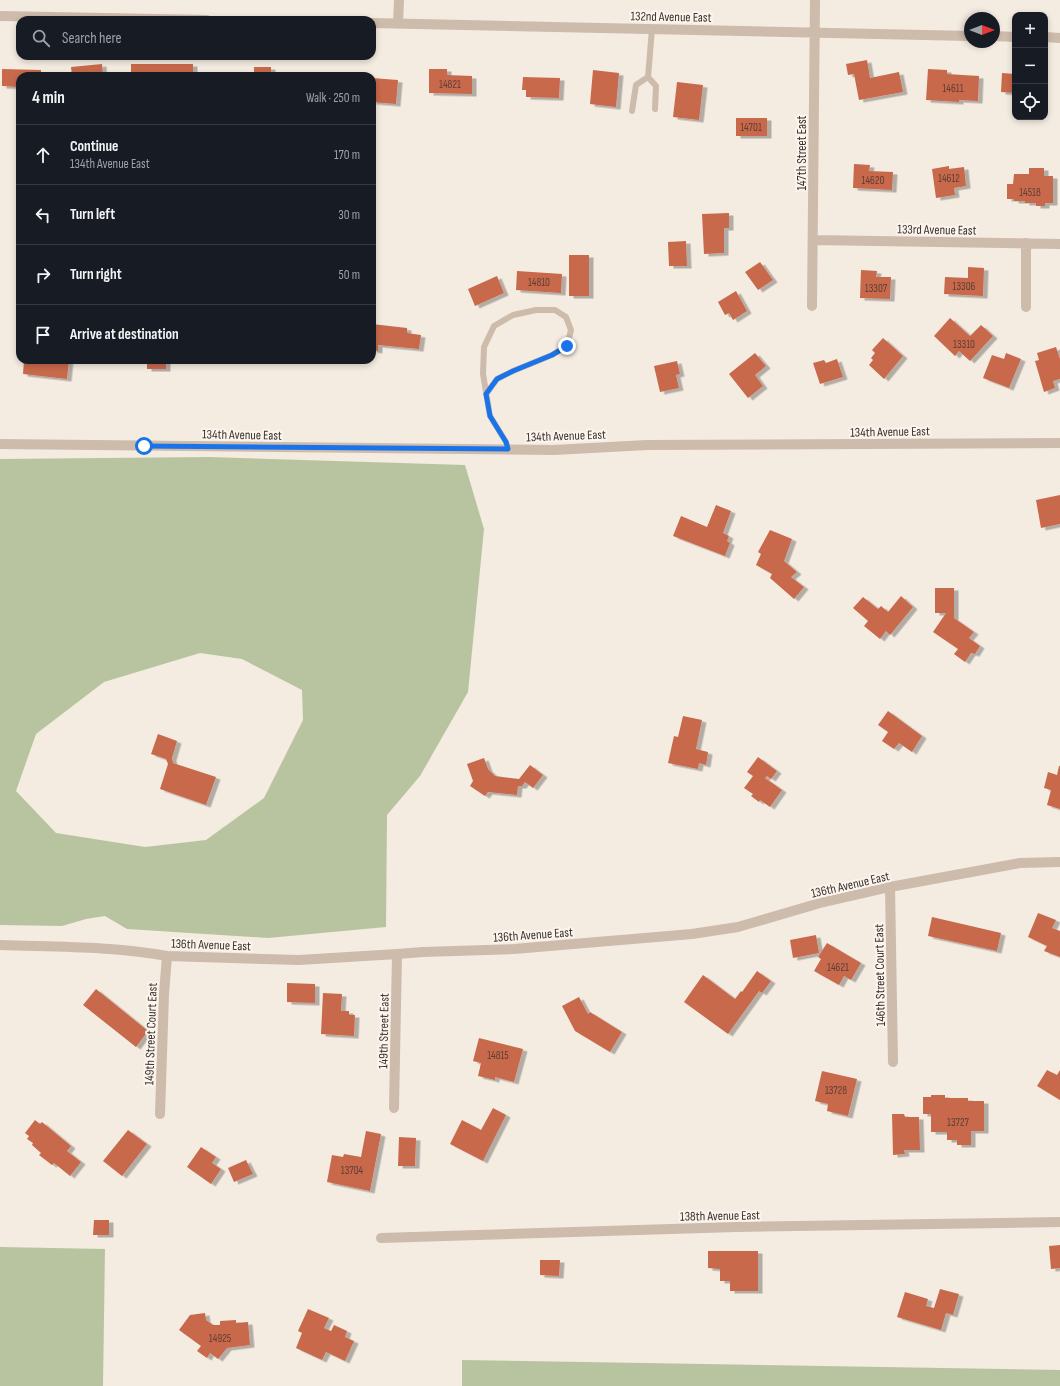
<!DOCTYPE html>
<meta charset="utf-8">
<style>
:root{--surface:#171b24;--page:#242831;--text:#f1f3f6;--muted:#9ea1a6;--line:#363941}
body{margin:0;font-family:"Sofia Sans Condensed",sans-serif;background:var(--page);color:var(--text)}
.controls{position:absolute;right:12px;top:12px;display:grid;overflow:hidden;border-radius:8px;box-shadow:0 2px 6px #0003}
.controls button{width:36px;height:36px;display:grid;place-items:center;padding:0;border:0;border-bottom:1px solid var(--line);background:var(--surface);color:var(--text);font:20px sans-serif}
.compass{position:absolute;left:964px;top:12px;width:36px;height:36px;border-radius:50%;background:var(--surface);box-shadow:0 2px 6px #0003;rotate:90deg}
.stop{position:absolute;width:12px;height:12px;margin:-9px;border:3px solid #1a73e8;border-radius:50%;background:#fff}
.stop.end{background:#1a73e8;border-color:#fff;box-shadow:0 1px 4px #0008}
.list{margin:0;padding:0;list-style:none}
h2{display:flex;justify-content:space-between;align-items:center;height:52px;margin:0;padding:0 16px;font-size:17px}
h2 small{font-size:13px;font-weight:400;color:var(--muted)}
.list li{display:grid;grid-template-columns:26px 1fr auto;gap:12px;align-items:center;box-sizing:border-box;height:60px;padding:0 16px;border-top:1px solid var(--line)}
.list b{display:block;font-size:15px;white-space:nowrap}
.list p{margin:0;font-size:13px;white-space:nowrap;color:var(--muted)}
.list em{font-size:13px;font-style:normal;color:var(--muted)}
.icon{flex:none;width:22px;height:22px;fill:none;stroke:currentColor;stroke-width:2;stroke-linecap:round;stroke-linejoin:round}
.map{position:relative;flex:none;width:1060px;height:1386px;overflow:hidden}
.search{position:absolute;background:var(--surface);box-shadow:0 2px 6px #0003;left:16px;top:16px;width:360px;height:44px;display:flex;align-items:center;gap:10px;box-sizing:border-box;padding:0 14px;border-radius:12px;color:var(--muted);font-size:15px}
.panel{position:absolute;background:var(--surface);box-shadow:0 2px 6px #0003;left:16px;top:72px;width:360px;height:292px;border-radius:12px}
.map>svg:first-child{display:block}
</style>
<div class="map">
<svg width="1060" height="1386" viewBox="0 0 1060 1386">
<defs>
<filter id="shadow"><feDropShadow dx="4.5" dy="2.5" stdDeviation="0" flood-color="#0004"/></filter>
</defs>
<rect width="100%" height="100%" fill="#f4ebe1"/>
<path fill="#b8c4a0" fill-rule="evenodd" d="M209 457 465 465 484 529 468 692 420 776 387 815 386 927 268 938 127 929 105 916 86 919 62 926 0 925V459ZM200 653 242 659 302 690 303 720 264 798 206 840 145 847 56 833 16 791 36 734 104 682Z
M0 1247 105 1249 103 1386H0Z
M462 1360 1060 1370V1386H462Z"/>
<path fill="#c8694b" filter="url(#shadow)" d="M867 60 870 78 899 72 903 92 859 100 854 74 848 75 846 64Z
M102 64 103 76H72L71 67Z
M131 64H193V76H131Z
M254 67H271V76H254Z
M2 69 41 70V76H20V87L2 86Z
M429 69H447V75L472 76V94L429 93Z
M928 69 947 70V74L979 76 978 101 959 100V102L926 100Z
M593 70 619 73 616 107 590 104Z
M1002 73 1015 74V93L1001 92Z
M523 77 560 78 559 98 526 97V90H522Z
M372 78 398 80 396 104 372 102Z
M677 82 703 85 699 120 673 117Z
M736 118H767V136H736Z
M854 164 870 165 869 171 893 172 892 190 853 188Z
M949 166V169L964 167 966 186 954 188 955 195 936 198 932 169Z
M1029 168H1044V176H1053V203H1045V206H1036V203H1025V201H1014V199H1007V184H1013L1014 174H1029Z
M729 213V228H724V253L704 254 702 214Z
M686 241 687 266H669L668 242Z
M569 255H589V296H569Z
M760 262 773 280 758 290 745 272Z
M968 267 984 268 983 296 944 294 945 277 968 278Z
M861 270 877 271 876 277H891L890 299 860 298Z
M517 271 562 274 561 293 516 290Z
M497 276 504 293 475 306 468 289Z
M736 291 747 311 733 320 729 313 725 315 718 302Z
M950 318 970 336 981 325 993 336 970 361 959 351 955 356 934 336Z
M372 324 407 328V333L421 335 419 349 378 345V351L372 350Z
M883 338 903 356 884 379 869 365 873 360 871 358 875 353 872 350Z
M1056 347 1060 359V379L1053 381 1055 388 1044 392 1035 361 1039 360 1037 353Z
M755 353 766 366 755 375 763 386 748 398 729 374Z
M1006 353 1021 359 1009 388 983 378 992 355 1004 359Z
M837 359 843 377 820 384 813 363 824 360 826 363Z
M24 360H69L67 379 23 374Z
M147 360H166V369H147Z
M677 361 680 374 676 375 679 388 660 392 654 366Z
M1060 495V524L1041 528 1036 500Z
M716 505 731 511 723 533 729 536 727 541 730 543 725 556 673 536 681 516 707 527Z
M770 530 792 539 784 561 797 572 791 577 804 587 794 599 770 578 772 574 756 565 761 554 758 552Z
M935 588H954V618L974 632 969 638 980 646 975 654 971 653 965 662 954 654 958 649 933 632 946 613H935Z
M901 596 913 607 890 635 886 631 880 639 864 626 868 621 853 608 863 597 878 609 881 606 888 612Z
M888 711 922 736 912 752 899 743 894 749 882 741 888 732 878 725Z
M683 716 702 720 696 749 708 752 706 765 699 763 698 769 668 763 674 736 678 737Z
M158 734 177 741 172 758 173 763 216 777 206 805 160 789 168 764 166 759 151 754Z
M758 757 777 771 771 779 767 776 765 778 782 790 770 807 760 800 759 802 751 796 753 794 744 788 753 776 747 772Z
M484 758 488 769 495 776 519 779 530 765 543 775 533 788 525 782 522 786H518L517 795 488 792 485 796 470 786 473 781 467 764Z
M1059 766H1060V809L1047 805 1051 790 1044 788 1048 772 1057 775Z
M1038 913 1056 920 1052 928 1060 931V957L1044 951 1047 946 1028 937Z
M932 917 1001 933 997 951 928 936Z
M816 935 819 953 793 958 790 940Z
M827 943 861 963 851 980 844 976 839 985 814 971 821 959 818 957Z
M757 971 771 981 762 993 759 991 728 1034 684 1002 703 975 735 999 741 991 742 992Z
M287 983 315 984V1003L287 1002Z
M96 989 148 1031 136 1047 83 1005Z
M323 993 342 994 341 1011H349V1015H355L354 1036 321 1034Z
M579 997 588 1014 590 1012 622 1032 610 1052 575 1031 562 1006Z
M479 1038 523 1049 514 1082 495 1077V1080L478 1076 481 1063 473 1061Z
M1047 1070 1057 1075 1060 1070V1100L1037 1086Z
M822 1071 857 1079 848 1116 827 1111 828 1104 815 1101Z
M931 1095H945V1098H968V1101H984V1131H971V1145H957V1140H947V1132H931V1114H923V1097H931Z
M493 1108 506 1115 483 1161 450 1144 462 1120 481 1130Z
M892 1114H904L905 1117H919L920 1150H904L905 1154 893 1155Z
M35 1120 40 1124 42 1122 71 1146 67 1151 81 1162 70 1176 54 1163 52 1165 39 1155 41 1153 32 1145 33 1143 27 1139 29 1136 25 1133Z
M128 1130 147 1144 122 1176 103 1161Z
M366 1131 381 1134 370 1191 327 1182 332 1155 343 1157 344 1154 361 1157Z
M399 1137 416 1138 415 1166H398Z
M201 1147 216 1157 212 1163 221 1169 211 1184 187 1167Z
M246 1160 253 1174 234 1182 228 1168Z
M94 1220H109V1235H93Z
M1060 1245V1268L1051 1269 1049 1246Z
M708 1251H758V1291H730V1281H720V1269L708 1268Z
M540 1260H560L559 1276 540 1275Z
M940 1289 959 1294 953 1315 946 1313 941 1330 897 1317 905 1292 928 1299 926 1306 934 1308Z
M308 1309 329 1318 324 1328 331 1331 334 1325 347 1331 345 1337 354 1341 345 1361 326 1352 322 1360 296 1348 302 1333 298 1331Z
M205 1313 206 1320 213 1325H220V1321L236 1320V1323L248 1322 250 1345 227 1348 218 1359 210 1353 207 1358 197 1351 201 1346 179 1330 190 1315Z"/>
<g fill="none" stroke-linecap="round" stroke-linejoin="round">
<path stroke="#cdbbac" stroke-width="6" d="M652 29 648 77 656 86 655 109
M632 111 636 85 648 77
M486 394 497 379 513 371 552 355 567 346 571 330 566 317 555 310H536L513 315 494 326 484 347 483 374 490 416 506 442 508 449"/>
<path stroke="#cdbbac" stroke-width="10" d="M0 16 207 20
M372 23 970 36
M398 24 399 0
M994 36 1015 37
M1045 37 1060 38
M813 240 1060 244
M812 306 815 0
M1026 307V243
M0 444 554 450 647 445 1060 443
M890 887 893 1062
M0 945C55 947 112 946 167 956L299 960 397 954 423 952 514 949 692 934 738 927 820 903 890 887 1020 863 1060 862
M394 1108 397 954
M160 1114 164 994 167 956
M381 1238 736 1227 1060 1222"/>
</g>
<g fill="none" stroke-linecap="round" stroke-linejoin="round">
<path stroke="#1a73e8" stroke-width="5" d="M144 446 508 449 506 442 490 416 486 394 497 379 513 371 552 355 567 346"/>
</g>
<g text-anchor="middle" stroke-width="4" stroke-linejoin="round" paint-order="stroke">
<g font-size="11" fill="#5e3e33">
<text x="450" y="88">14821</text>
<text x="953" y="92">14611</text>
<text x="751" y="131">14701</text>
<text x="949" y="182">14612</text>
<text x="873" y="184">14620</text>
<text x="1030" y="196">14518</text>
<text x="539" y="286">14810</text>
<text x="964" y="290">13306</text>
<text x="876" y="292">13307</text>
<text x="964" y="348">13310</text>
<text x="838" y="971">14621</text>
<text x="498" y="1059">14815</text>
<text x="836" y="1094">13728</text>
<text x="958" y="1126">13727</text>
<text x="352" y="1174">13704</text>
<text x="220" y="1342">14925</text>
</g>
<g font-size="13" fill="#3b302b" stroke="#fbf5ee">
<text transform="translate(671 16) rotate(1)" y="5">132nd Avenue East</text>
<text transform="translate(801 153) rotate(-90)" y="5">147th Street East</text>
<text transform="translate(937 229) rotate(1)" y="5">133rd Avenue East</text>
<text transform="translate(890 431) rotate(-1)" y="5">134th Avenue East</text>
<text transform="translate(242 434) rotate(1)" y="5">134th Avenue East</text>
<text transform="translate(566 435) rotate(-2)" y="5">134th Avenue East</text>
<text transform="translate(850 884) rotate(-13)" y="5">136th Avenue East</text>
<text transform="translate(533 934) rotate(-4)" y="5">136th Avenue East</text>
<text transform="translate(211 944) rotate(2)" y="5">136th Avenue East</text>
<text transform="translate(879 975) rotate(-91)" y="5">146th Street Court East</text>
<text transform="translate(383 1031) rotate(-89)" y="5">149th Street East</text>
<text transform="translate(150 1034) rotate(-88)" y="5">149th Street Court East</text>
<text transform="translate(720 1215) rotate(-1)" y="5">138th Avenue East</text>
</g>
</g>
</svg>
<div class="controls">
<button>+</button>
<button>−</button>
<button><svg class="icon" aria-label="locate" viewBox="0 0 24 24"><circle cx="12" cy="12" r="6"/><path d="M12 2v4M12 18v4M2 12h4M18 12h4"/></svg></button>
</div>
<svg class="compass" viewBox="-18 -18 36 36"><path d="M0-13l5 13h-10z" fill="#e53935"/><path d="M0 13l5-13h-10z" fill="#9ea1a6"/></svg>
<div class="stop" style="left:144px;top:446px"></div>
<div class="stop end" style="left:567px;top:346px"></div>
<div class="search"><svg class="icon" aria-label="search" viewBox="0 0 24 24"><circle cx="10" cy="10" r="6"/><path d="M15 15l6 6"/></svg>Search here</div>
<section class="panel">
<h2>4 min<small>Walk · 250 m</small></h2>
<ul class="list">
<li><svg class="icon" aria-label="ahead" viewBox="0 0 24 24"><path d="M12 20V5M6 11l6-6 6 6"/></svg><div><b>Continue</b><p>134th Avenue East</p></div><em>170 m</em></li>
<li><svg class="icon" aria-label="left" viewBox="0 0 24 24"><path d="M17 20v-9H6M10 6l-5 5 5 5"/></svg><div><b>Turn left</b></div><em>30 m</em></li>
<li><svg class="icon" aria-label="right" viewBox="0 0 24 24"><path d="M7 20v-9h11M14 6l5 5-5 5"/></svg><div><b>Turn right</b></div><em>50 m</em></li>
<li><svg class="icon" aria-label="arrive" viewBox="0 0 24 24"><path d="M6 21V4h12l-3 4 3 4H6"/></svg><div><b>Arrive at destination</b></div></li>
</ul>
</section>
</div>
